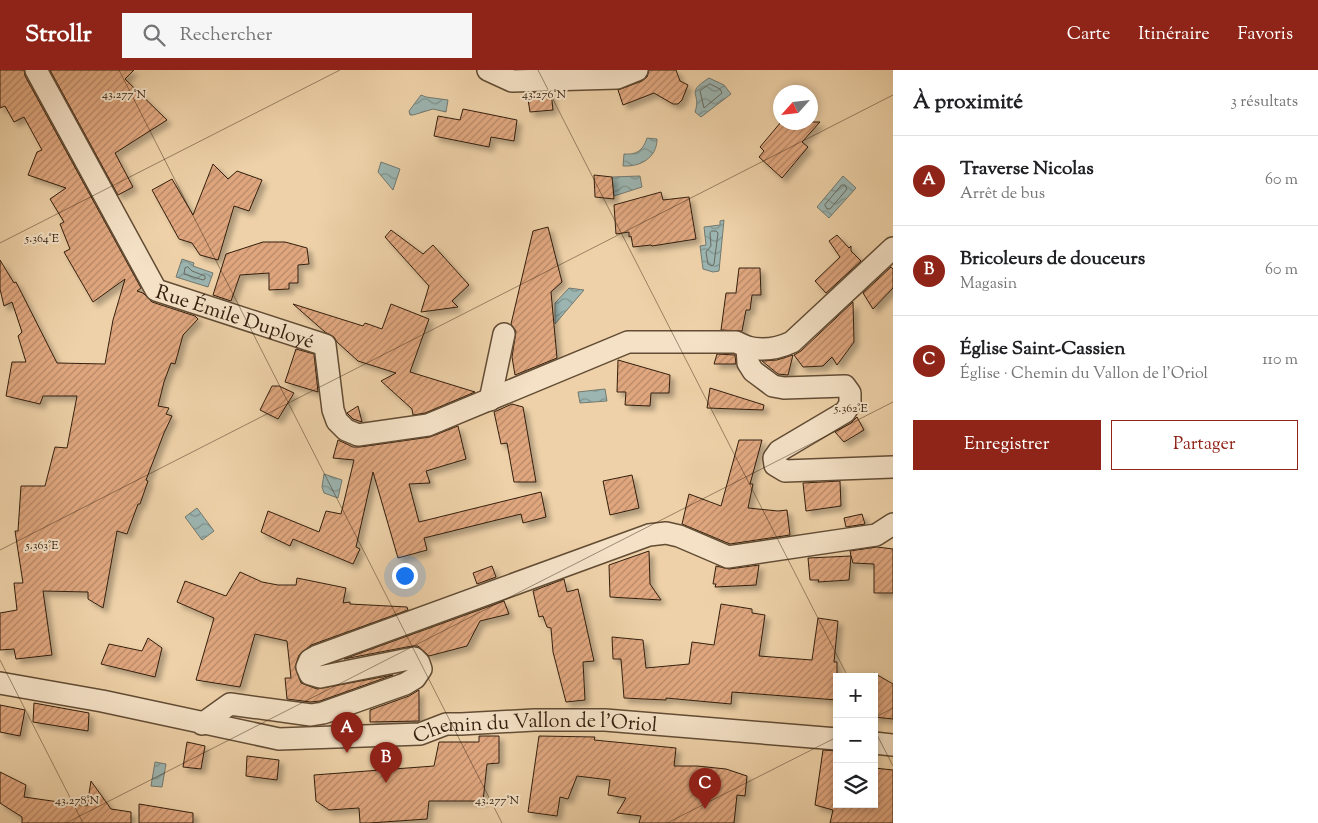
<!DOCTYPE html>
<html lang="fr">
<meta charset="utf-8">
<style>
:root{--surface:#fff;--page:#f6f6f6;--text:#202124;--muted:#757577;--line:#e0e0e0;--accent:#8f2418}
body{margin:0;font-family:"Sorts Mill Goudy",serif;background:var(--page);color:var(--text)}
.controls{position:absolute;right:15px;bottom:15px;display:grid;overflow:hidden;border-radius:0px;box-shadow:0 2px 8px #0003}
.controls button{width:45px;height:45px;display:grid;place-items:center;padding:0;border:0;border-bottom:1px solid var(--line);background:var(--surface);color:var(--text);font:25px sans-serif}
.compass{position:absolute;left:773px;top:15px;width:45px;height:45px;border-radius:50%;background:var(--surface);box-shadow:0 2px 8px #0003;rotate:243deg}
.you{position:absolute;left:404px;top:505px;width:18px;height:18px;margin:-12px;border:4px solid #fff;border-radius:50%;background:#1a73e8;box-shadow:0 0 0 8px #1a73e833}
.badge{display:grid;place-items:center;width:32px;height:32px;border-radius:50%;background:var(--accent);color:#fff;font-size:16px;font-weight:700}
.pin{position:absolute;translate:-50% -41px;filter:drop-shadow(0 1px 2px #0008)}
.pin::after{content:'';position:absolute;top:26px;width:18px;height:15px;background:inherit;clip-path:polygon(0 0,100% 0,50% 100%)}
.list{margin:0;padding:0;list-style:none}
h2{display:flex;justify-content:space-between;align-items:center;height:65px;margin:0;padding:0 20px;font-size:21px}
h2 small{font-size:16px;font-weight:400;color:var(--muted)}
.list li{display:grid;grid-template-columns:32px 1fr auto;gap:15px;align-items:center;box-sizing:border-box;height:90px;padding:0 20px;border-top:1px solid var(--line)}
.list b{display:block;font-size:19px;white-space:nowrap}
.list p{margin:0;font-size:16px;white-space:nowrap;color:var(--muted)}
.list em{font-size:16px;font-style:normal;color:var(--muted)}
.actions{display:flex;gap:10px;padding:15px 20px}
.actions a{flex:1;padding:11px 0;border:1px solid var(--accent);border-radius:0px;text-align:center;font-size:18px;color:var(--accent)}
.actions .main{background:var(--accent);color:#fff}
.icon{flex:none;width:28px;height:28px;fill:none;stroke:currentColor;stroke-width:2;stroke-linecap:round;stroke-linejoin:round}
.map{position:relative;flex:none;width:893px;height:753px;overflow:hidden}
header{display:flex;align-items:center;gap:30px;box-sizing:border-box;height:70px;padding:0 25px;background:var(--accent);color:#fff}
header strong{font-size:24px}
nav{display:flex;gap:28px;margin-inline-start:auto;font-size:18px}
.search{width:350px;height:45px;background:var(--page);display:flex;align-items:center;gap:12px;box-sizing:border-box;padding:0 18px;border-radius:0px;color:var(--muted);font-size:19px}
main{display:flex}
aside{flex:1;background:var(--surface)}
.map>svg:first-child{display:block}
</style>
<header>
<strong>Strollr</strong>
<div class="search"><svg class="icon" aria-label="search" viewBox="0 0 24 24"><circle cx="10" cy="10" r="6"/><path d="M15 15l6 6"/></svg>Rechercher</div>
<nav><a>Carte</a><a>Itinéraire</a><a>Favoris</a></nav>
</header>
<main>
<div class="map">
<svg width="893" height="753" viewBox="0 0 893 753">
<defs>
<pattern id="water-waves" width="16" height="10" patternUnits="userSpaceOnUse" patternTransform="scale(1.25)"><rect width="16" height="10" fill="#9cb5b1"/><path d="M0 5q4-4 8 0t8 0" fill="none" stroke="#80938e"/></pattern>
<pattern id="building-hatch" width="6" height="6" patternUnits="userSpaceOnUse" patternTransform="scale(1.25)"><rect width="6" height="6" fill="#e0a77f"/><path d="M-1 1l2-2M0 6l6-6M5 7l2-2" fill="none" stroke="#b68766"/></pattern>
<filter id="shadow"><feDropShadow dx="4.5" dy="4.5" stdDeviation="2.5" flood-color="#0004"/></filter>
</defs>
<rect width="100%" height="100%" fill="#eed1a8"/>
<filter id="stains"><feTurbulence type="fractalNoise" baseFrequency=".004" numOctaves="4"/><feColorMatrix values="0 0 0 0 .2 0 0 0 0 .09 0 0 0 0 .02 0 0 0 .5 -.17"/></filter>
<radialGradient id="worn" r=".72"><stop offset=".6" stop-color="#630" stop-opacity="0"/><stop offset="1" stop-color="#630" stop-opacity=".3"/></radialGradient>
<path fill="url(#water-waves)" stroke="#727970" d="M709 8 724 15 731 24 701 47 695 42C702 22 684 24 709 8Z
M421 25 426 27 448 30 446 42 433 39 413 45H410L409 41Z
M647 68 657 69C657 88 640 97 623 96L624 84C636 85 643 81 647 68Z
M381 92 400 99 393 120 378 102Z
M640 106 642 117 614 126 612 107Z
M843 106 856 118 829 148 817 137Z
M724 150 719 201 713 202 703 199 700 176 706 175 704 157 720 155V151Z
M182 189 194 193 193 196 213 203 208 217 176 207Z
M569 218 584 220 555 254V233Z
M605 319 607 331 580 333 578 322Z
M324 404 342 410 338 428 324 423 322 417Z
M197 438 214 461 202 470 185 447Z
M155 692 166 694 162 717 151 716Z"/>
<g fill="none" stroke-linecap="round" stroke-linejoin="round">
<path stroke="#686a60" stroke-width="1" d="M710 14 720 19 722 23 704 38 700 21Z
M842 115H845L847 119 830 139H827L825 135Z
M712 161H716L718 163 714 194 712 196 708 194 706 182 711 176 710 163Z
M188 197 192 201 205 206V209L203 210 184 204 185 198Z"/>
</g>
<path fill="url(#building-hatch)" stroke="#331f0e" filter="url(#shadow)" d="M0 0H24L25 6 141 218 137 221 143 223 152 232 195 246 198 249 183 265 175 294 171 293 164 312 158 336 169 338 166 344 172 346 164 363 146 410 148 411 140 434H138L127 464 117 461 103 538 88 529V522L43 521 52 585 16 589 14 579 0 580V543L17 540 14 513H23L15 461H18L21 416H45L55 377 67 378 77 326H43L40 334 6 326 12 292H26L18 266 22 262 12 232 4 236 0 219V190L14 213 16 212 57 293 105 294 113 250 125 209 93 232 64 182 70 179 60 154 64 152 50 129 66 118 28 105 37 82 42 80 24 47 14 52 5 36 0 38Z
M50 0H134L125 9 167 50 115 83 133 117 118 125Z
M649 0H676L680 11 688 15 682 30 678 34H673L654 23 623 35 618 20 642 11 647 7Z
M551 22 553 40 530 42 527 23Z
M463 39 517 50 514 71 491 67 489 77 434 66 438 46 460 50Z
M781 52H820L802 72 808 77 782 108 759 87 764 81 760 77Z
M213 94 228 109 237 101 262 110 249 141 234 136 218 190 200 185 192 173 179 169 152 120 172 109 193 145Z
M594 105 612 107 614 129 595 127Z
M661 122 663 130 689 127 696 169 652 176 651 175 633 177 631 166 629 167V162L616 164 614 135Z
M548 157 562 212 551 222 557 288 515 305 512 287 516 261 511 254 533 161Z
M391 160 423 184 433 175 469 215 452 231 458 237 421 242 429 216 385 167Z
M837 165 849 178 851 176V181L861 191 826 223 815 211 840 187 829 171Z
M263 172H285L307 178 309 194 298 195V213H289V219L269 220V203L240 205 231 231 213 225 226 184Z
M891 197 893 199V218L873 239 863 223Z
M739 198H760L761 225H752L750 240H746L742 261 721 260 726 223H736Z
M853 232 854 272 837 295 832 287 823 296 803 297 794 285 801 281Z
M293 234 363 256 365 253 382 259 391 234 429 249 410 302 475 322 425 343 413 345 412 339 381 311 396 303 358 291 337 272 334 267 325 262Z
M296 279 314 284 318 322 285 312Z
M717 284 735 285 736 294H714Z
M793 285 788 305 778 304 762 291 777 290Z
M618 290 670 305 669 323H651L650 336 625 335 626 322H617Z
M272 316H279L294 323 278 349 260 340Z
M710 318 764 335 763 340 707 338Z
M512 334 523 337 536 412H514L507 373 501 374 494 342Z
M358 336 362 352 353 349 347 343Z
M857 347 864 360 844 372 835 362 851 353Z
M458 356 466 389 426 401 430 413 409 414 419 452 541 422 546 447 523 453 521 444 424 468 427 480 398 488 373 402 356 477 360 479 353 494 293 469 290 476 261 462 268 441 319 462 326 441 341 444 354 390 333 388 338 370 353 377H360L430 367Z
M739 370H762L750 414H753L748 438 778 441 787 440 790 465 730 474 682 454 689 424 721 436Z
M632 405 639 438 610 445 603 411Z
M840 411 841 436 806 441 803 413Z
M862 444 865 454 846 457 844 448Z
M877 477 893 479V523H874V494L853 493 851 486 849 510 818 512 819 510H810L808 488 851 486 850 481Z
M649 481 650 514 661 530 610 527 609 495Z
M759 495 756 515 715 517 716 514H713L716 496 729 499Z
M492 496 496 507 477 514 473 503Z
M240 502 262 512 278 515H296L297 508 346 518 343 533 350 532V534L407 537 408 540 311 575 299 585 295 597 301 613 317 619 393 605 320 631 311 632 287 629 285 608H291L287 571 255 564 240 617 196 610 214 548 177 532 185 511 226 526Z
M564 509 567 522 578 519 594 591 583 592 585 630 566 632 553 582 551 558 547 557 543 546 539 547 533 521Z
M504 531 509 544 480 551 467 576 429 586 418 576H412L344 589Z
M721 534 752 539V543L765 545 759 586 812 590 818 548 838 551 834 592H837V630L732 622 731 634 666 628V630L624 628 621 589H613L612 567 643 570 646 598 689 594 692 572 714 575Z
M148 568 162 578 155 607 101 594 109 574 142 581Z
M874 603 893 614V649L874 647Z
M419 620V651L370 652V640L409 626Z
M34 633 89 643 88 661 33 652Z
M0 635 25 640 20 666 0 662Z
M479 666H499V693L487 694 483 731H429L427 749 369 753H360L359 738 329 740 316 731 314 705 434 696 439 672H479Z
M539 666 595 667 594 670 676 678 674 696H697L726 699 747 706 745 726 737 725 734 753H639L641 746 617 743 626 728 608 725 610 710 577 706 568 729 560 727 557 746 528 742Z
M187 672 205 676 201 699 183 697Z
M823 680 837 681V734H874V698L893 700V753H830L833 740 815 735Z
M247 686 279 690 277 710 246 706Z
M0 702 26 715 24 727 87 736 91 711 111 739 131 742V753H22V747L0 733Z
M139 734 193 743V753H139Z"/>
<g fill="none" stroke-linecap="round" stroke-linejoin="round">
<defs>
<g id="minor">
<path id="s1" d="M36 0 156 220 325 275 333 340 337 351 346 360 358 365 428 355 628 272H736L747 277"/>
<path d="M488 0 512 11 617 8 637 0"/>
<path d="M893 178 792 272C777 279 762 281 747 277L748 293 753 301 773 316 784 318 845 316 850 323V334L845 342 779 381 774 388 775 395 785 401 893 397"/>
<path d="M490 330 504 264"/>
<path id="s2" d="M0 613 102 631 279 669 420 664 446 654H461L534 650H605L837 669"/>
<path d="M202 654 230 634 311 645 323 643 405 614 415 608 421 599 419 593 414 588 320 607 310 604 307 597 310 590 317 586 649 465 666 463 679 466 728 487 876 465 893 454"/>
<path d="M874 673 893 675"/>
</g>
</defs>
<use href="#minor" stroke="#624c34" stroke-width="24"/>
<use href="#minor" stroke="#f4e1c6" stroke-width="21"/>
</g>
<path fill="none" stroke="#331f0e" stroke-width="1" stroke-opacity="0.45" d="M119 0 502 753M538 0 848 607M0 173 340 0M0 480 893 25M0 590 83 753M874 648 893 638M874 659 893 696M66 753 893 332M667 753 837 667"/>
<g text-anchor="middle" stroke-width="4" stroke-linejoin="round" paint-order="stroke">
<g font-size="20" fill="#331f0e" stroke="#f4e1c6">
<text dy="7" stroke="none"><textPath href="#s1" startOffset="334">Rue Émile Duployé</textPath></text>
<text dy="7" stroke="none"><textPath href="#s2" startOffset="542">Chemin du Vallon de l'Oriol</textPath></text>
</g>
</g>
<g font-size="12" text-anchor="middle" fill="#331f0e" stroke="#f4e1c6" stroke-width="4" stroke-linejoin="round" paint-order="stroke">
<text x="124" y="28">43.277°N</text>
<text x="544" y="28">43.276°N</text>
<text x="42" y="172">5.364°E</text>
<text x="851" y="342">5.362°E</text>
<text x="42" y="479">5.363°E</text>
<text x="77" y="734">43.278°N</text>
<text x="497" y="734">43.277°N</text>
</g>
<rect width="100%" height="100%" filter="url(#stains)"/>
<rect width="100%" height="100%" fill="url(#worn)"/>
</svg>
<div class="controls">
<button>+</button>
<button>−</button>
<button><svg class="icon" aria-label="layers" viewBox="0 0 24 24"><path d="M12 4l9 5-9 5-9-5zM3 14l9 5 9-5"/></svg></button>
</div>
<svg class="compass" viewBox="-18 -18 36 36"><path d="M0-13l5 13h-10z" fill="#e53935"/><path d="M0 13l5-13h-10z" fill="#757577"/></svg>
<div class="you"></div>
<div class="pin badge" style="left:347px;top:683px">A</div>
<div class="pin badge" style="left:386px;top:713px">B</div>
<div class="pin badge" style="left:705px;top:739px">C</div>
</div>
<aside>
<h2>À proximité<small>3 résultats</small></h2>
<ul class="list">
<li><span class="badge">A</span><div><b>Traverse Nicolas</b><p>Arrêt de bus</p></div><em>60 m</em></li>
<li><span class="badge">B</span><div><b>Bricoleurs de douceurs</b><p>Magasin</p></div><em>60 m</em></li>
<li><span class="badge">C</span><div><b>Église Saint-Cassien</b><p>Église · Chemin du Vallon de l'Oriol</p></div><em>110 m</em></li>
</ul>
<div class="actions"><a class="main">Enregistrer</a><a>Partager</a></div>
</aside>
</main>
